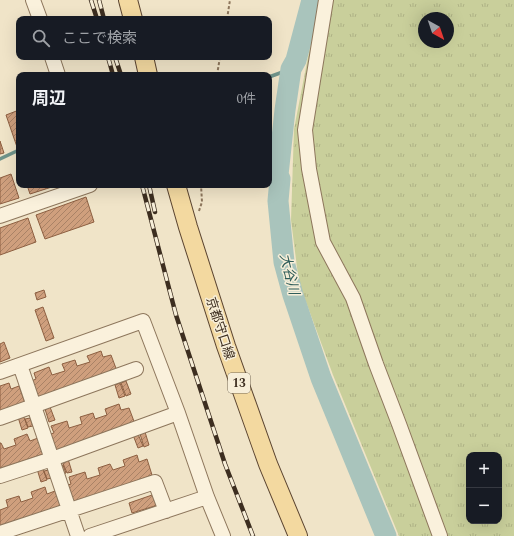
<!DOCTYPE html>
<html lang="ja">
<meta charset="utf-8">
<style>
:root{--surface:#171b24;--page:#20242c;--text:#f1f3f6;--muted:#9ea1a6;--line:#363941}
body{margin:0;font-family:Spectral,"Noto Sans JP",serif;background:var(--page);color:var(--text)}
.controls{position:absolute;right:12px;bottom:12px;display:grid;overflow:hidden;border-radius:8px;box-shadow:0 4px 16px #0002}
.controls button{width:36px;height:36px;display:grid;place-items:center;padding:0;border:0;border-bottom:1px solid var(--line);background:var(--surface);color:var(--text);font:20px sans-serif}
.compass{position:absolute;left:418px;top:12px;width:36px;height:36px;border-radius:50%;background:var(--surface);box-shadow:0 4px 16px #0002;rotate:140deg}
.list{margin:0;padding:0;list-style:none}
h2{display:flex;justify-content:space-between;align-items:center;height:52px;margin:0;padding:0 16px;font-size:17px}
h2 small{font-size:13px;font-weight:400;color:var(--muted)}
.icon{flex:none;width:22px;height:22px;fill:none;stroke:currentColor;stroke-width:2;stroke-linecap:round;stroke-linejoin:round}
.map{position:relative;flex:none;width:514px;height:536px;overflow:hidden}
.search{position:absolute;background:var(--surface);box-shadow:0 4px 16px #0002;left:16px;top:16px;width:256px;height:44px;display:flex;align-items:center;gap:10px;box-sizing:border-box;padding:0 14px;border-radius:8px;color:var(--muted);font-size:15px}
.panel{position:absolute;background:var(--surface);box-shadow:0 4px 16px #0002;left:16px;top:72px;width:256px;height:116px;border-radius:8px}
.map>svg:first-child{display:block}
</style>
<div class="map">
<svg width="514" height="536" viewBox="0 0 514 536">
<defs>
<pattern id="grass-tufts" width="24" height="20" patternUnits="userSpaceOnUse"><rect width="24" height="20" fill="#c9cf9b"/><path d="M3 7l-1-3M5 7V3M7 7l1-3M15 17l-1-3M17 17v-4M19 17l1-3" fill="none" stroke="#aeb285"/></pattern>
<pattern id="building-hatch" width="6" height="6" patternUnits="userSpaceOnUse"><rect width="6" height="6" fill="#cf9f7d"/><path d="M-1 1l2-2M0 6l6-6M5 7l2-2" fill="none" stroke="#a98266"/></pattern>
</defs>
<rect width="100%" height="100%" fill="#f0e4c8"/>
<path fill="url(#grass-tufts)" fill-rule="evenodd" d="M321 0H514V536H399L333 375 299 283 291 220 294 129 308 57ZM424 18H448V42H424ZM469 455H499V521H469Z"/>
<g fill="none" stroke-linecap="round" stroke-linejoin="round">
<path stroke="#6f938a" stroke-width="3.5" d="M269 77 291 69
M0 159 19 150"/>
<path stroke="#a9c4bc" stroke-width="21" d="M312 0 296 60 291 69 285 110 278 175 280 179 278 201 284 262 293 295 321 378 386 536"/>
</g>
<path fill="url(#building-hatch)" stroke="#8d5f41" d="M19 110V147H17L6 115Z
M0 141 4 153 0 154Z
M11 174 19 198 0 204V178Z
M27 185H58L30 194Z
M86 197 94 222 45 239 36 215Z
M28 218 36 242 0 255V228Z
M44 290 46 297 37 300 35 293Z
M43 307 54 338 46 341 35 310Z
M4 342 10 358 0 362V344Z
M101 351 103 357 111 355 117 371 35 399 29 382 36 379 34 373 49 367 52 375 65 371 62 364 75 360 77 366 90 362 87 356Z
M126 381 131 394 126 396 121 383Z
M9 383 11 389 19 386 25 403 0 411V386Z
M120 383 125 396 119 398 115 385Z
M119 404 121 410 129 408 135 424 53 453 47 435 54 433 51 426 67 421 69 428 82 424 80 417 93 413 95 419 107 415 105 409Z
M50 407 55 420 49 422 45 409Z
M23 415 28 428 22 430 18 417Z
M30 418 33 426 28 427 25 419Z
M145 432 149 445 144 447 140 434Z
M27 434 30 441 38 438 43 454 0 469V443H1L4 449 16 445 14 439Z
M138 434 143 446 138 448 133 435Z
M137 455 139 462 147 459 152 475 71 504 65 486 71 484 69 477 85 472 87 479 100 475 98 468 110 464 113 470 125 466 123 460Z
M68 459 72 472 67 473 62 461Z
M63 465 66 473 61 475 58 467Z
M42 467 47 480 41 482 37 469Z
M49 470 52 478 47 479 44 471Z
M45 487 47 494 55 491 61 507 0 528V510L8 507 6 500 19 496 21 502 33 498 31 492Z
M155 494 158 505 132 513 129 503Z"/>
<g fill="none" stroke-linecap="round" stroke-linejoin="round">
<defs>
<path id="minor" d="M33 0 40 19
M326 0 305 130 309 169 323 242 353 298 376 364 399 424 440 536
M52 57 58 75
M0 216 90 185
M20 365 78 536
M0 372 143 321 178 413 207 497 223 536
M0 418 136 369
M0 476 52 459 178 413
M0 533 155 482 166 511
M90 536 207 497"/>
<path id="major" d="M128 0 133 19
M144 57 148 75
M176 185 188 227 226 346 268 464 298 536"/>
</defs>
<use href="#minor" stroke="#8d765c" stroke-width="16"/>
<use href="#major" stroke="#5b4430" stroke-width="20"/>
<path stroke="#8d765c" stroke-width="2" stroke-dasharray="3 2" stroke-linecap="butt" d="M227 19 230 0
M217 75 220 57
M199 211 202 202 201 185"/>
<use href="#minor" stroke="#faf1dc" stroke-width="14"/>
<use href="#major" stroke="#f3d9a0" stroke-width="18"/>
<defs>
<path id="rail" d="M91 0 97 19
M99 0 104 19
M108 57 113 75
M115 57 121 75
M142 185 176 315 225 464 253 536
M149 185 155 212"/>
</defs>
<use href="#rail" stroke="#3d2e20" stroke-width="4.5"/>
<use href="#rail" stroke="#f7eed8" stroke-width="3" stroke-dasharray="9" stroke-linecap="butt"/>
</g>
<g text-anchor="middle" stroke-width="3" stroke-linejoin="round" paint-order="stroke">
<rect fill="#f7eed8" stroke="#756857" stroke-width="1" x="228" y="373" width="22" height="20" rx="3"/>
<g font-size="12" font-weight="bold" fill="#3d2e20">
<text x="239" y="387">13</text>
</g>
<g font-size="13" fill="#3d2e20" stroke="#f7eed8">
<text transform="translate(221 328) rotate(72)" y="5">京都守口線</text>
</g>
<g font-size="14" font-style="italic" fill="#2f5d5a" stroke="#f7eed8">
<text transform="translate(290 274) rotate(76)" y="5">大谷川</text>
</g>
</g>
</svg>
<div class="controls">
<button>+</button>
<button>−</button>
</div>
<svg class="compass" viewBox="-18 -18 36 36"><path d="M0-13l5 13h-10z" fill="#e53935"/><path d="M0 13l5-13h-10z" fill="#9ea1a6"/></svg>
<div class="search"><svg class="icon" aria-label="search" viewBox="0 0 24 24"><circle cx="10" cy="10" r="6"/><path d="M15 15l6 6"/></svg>ここで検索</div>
<section class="panel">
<h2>周辺<small>0件</small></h2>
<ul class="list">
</ul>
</section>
</div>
